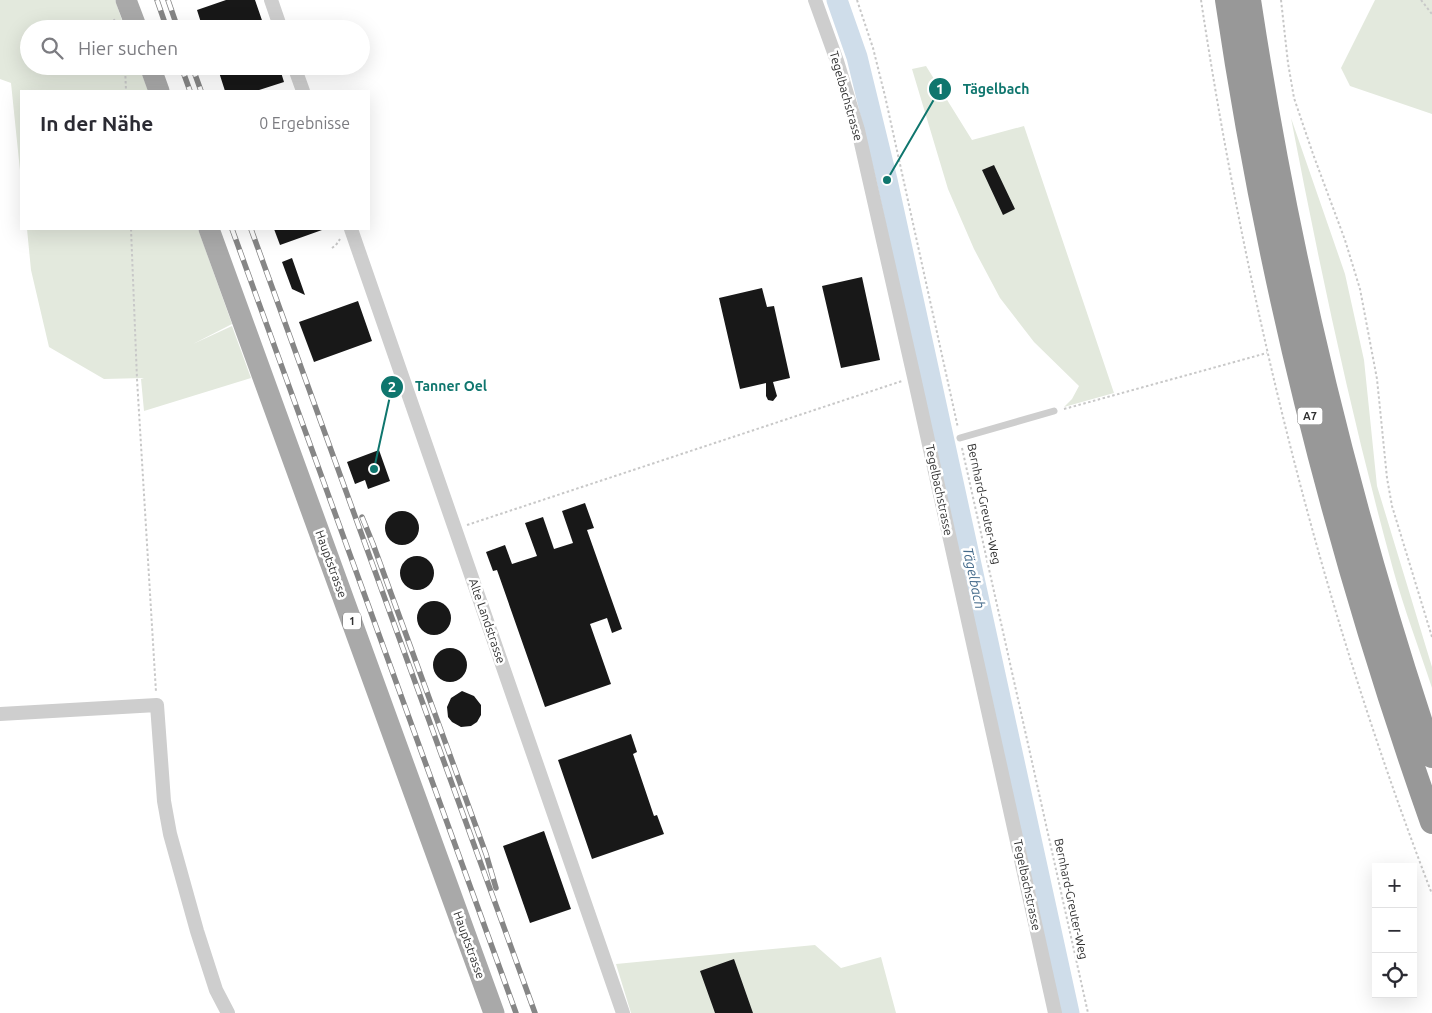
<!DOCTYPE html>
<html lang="de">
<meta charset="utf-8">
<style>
:root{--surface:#fff;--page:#f7f7f7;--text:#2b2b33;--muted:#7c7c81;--line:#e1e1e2}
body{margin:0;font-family:Ubuntu,sans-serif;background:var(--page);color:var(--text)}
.controls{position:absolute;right:15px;bottom:15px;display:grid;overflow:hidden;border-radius:0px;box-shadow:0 5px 20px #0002}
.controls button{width:45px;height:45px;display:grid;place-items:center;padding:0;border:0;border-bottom:1px solid var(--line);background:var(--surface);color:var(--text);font:25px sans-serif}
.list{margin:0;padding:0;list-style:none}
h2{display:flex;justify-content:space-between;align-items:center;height:65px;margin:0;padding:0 20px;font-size:21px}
h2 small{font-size:16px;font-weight:400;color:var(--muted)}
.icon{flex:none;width:28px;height:28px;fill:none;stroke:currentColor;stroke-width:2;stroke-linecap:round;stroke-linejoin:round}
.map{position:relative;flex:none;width:1432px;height:1013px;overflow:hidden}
.search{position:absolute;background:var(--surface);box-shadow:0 5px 20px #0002;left:20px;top:20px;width:350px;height:55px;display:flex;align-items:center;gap:12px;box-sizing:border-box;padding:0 18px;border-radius:28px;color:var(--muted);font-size:19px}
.panel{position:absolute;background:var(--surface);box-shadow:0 5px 20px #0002;left:20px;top:90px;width:350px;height:140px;border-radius:0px}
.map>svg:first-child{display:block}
</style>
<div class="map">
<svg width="1432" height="1013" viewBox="0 0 1432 1013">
<rect width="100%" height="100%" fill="#fff"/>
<path fill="#e3e9dd" d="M0 0H115L125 29H29V66H139L148 91H21V180L11 83 0 79Z
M1375 0H1432V114L1350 86 1341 68Z
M926 66 972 140 1024 126 1114 393 1064 407 1072 399 1079 386 1034 342 1000 298 974 249 948 189 912 69Z
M1291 118 1345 274 1364 360 1377 486 1432 667V688C1419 648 1404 609 1393 569 1352 420 1320 269 1291 118Z
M27 229H198L232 324 193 344 232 326 251 378 144 411 141 379 144 378 104 379 49 347 31 270Z
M815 945 841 968 881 957 896 1013H631L616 964Z"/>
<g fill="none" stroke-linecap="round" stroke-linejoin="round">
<path stroke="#cfddea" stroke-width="21" d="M837 0 857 57 887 180 1069 1013"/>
</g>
<path fill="#181818" d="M226 0H255L265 29H203L197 10Z
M217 66H279L284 82 256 91H225Z
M994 165 1015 209 1003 215 982 170Z
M274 229H322V230L280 245Z
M292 258 305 295 292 289 282 262Z
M862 277 880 360 841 368 822 286Z
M762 288 767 307 774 306 790 378 773 382 777 396 773 401 768 400 766 396V383L740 389 719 298Z
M358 301 372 341 314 362 299 322Z
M379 450 390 481 368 489 365 480 355 484 347 462Z
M585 503 594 528 587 530 622 629 612 633 607 618 590 624 611 684 545 707 497 570 493 571 486 552 505 545 512 564 537 556 525 523 543 517 554 549 573 543 562 511Z
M385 528a17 17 0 1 1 34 0a17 17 0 1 1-34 0Z
M400 573a17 17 0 1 1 34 0a17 17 0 1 1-34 0Z
M417 618a17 17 0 1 1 34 0a17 17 0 1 1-34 0Z
M433 665a17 17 0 1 1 34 0a17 17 0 1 1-34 0Z
M462 691 474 696 481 705V715L477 722 471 726 461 727 452 722 448 717 447 707 451 698Z
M631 734 637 752 633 754 654 816 657 815 664 834 592 859 558 760Z
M544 831 571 909 530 923 503 846Z
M734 959 753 1013H715L700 971Z"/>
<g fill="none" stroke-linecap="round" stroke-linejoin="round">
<path stroke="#c8c8c8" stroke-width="2" stroke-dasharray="2.5 2.5" stroke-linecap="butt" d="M857 0 873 48 885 96 958 428
M1201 0C1247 305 1321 606 1432 894
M1281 0 1288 63 1294 98 1313 154 1345 240 1360 289 1377 379 1387 478 1392 506 1432 637
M1421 0 1432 14
M114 19 117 29
M125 66 126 91
M131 229 137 379 156 692
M332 248 336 245 340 239
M1064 409 1267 353
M962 448 1088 1013
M467 525 902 381"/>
<path stroke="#cecece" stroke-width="7" d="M960 438 1054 411"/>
<path stroke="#cecece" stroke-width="14" d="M271 0 281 29
M815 0 837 61 858 130 914 377 1055 1013
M294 66 303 91
M351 229 623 1013
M0 714 157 705 164 801 170 834 197 931 216 990 228 1013"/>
<path stroke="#a9a9a9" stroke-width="21" d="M126 0 137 29
M150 66 159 91
M209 229 494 1013"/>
<path stroke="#989898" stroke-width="24" d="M1227 0C1268 279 1338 556 1432 822
M1249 0C1288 257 1349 510 1432 756"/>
<defs>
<path id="rail" d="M157 0 167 29
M168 0 178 29
M181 66 190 91
M192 66 201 91
M232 229 516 1013
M251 229 535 1013
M362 517 373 544 486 854 496 888"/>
</defs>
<use href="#rail" stroke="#868686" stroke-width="5.5"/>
<use href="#rail" stroke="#fff" stroke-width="4" stroke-dasharray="11" stroke-linecap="butt"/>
</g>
<g text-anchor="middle" stroke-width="5" stroke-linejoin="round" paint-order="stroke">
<g fill="#fff" stroke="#6f6f6f" stroke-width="1">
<rect x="1297.5" y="407.5" width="25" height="17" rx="4"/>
<rect x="343" y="612.5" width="18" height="17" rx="4"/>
</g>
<g font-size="11" font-weight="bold" fill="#313131">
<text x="1310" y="420">A7</text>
<text x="352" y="625">1</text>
</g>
<g font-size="12" fill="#313131" stroke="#fff">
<text transform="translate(846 96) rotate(74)" y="4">Tegelbachstrasse</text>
<text transform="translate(939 490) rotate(78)" y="4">Tegelbachstrasse</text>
<text transform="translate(984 504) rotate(78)" y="4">Bernhard-Greuter-Weg</text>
<text transform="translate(331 564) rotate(70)" y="4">Hauptstrasse</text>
<text transform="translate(487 621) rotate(71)" y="4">Alte Landstrasse</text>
<text transform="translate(1027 885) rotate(78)" y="4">Tegelbachstrasse</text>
<text transform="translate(1071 899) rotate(78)" y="4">Bernhard-Greuter-Weg</text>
<text transform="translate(469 945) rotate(70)" y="4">Hauptstrasse</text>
</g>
<g font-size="14" font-style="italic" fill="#466c8c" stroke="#fff">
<text transform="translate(974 578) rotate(78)" y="5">Tägelbach</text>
</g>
</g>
<path fill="none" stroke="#0f766e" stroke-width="2" d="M887 180L940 89M374 469L392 387"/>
<g fill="#0f766e" stroke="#fff" stroke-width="2">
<circle cx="887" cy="180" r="5"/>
<circle cx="374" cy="469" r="5"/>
<circle cx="940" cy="89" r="12"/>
<circle cx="392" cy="387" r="12"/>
</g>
<g font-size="15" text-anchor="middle" font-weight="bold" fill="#fff">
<text x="940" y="94">1</text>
<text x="392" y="392">2</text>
</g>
<g font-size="14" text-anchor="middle" font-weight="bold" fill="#0f766e" stroke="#fff" stroke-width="5" stroke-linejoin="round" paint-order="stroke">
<text x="996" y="94">Tägelbach</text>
<text x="451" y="391">Tanner Oel</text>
</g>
</svg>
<div class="controls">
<button>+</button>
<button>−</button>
<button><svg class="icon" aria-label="locate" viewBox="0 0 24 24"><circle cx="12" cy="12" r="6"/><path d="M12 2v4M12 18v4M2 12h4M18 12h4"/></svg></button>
</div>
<div class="search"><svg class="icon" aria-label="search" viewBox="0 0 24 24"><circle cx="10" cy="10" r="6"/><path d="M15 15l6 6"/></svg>Hier suchen</div>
<section class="panel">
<h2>In der Nähe<small>0 Ergebnisse</small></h2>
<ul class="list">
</ul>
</section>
</div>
